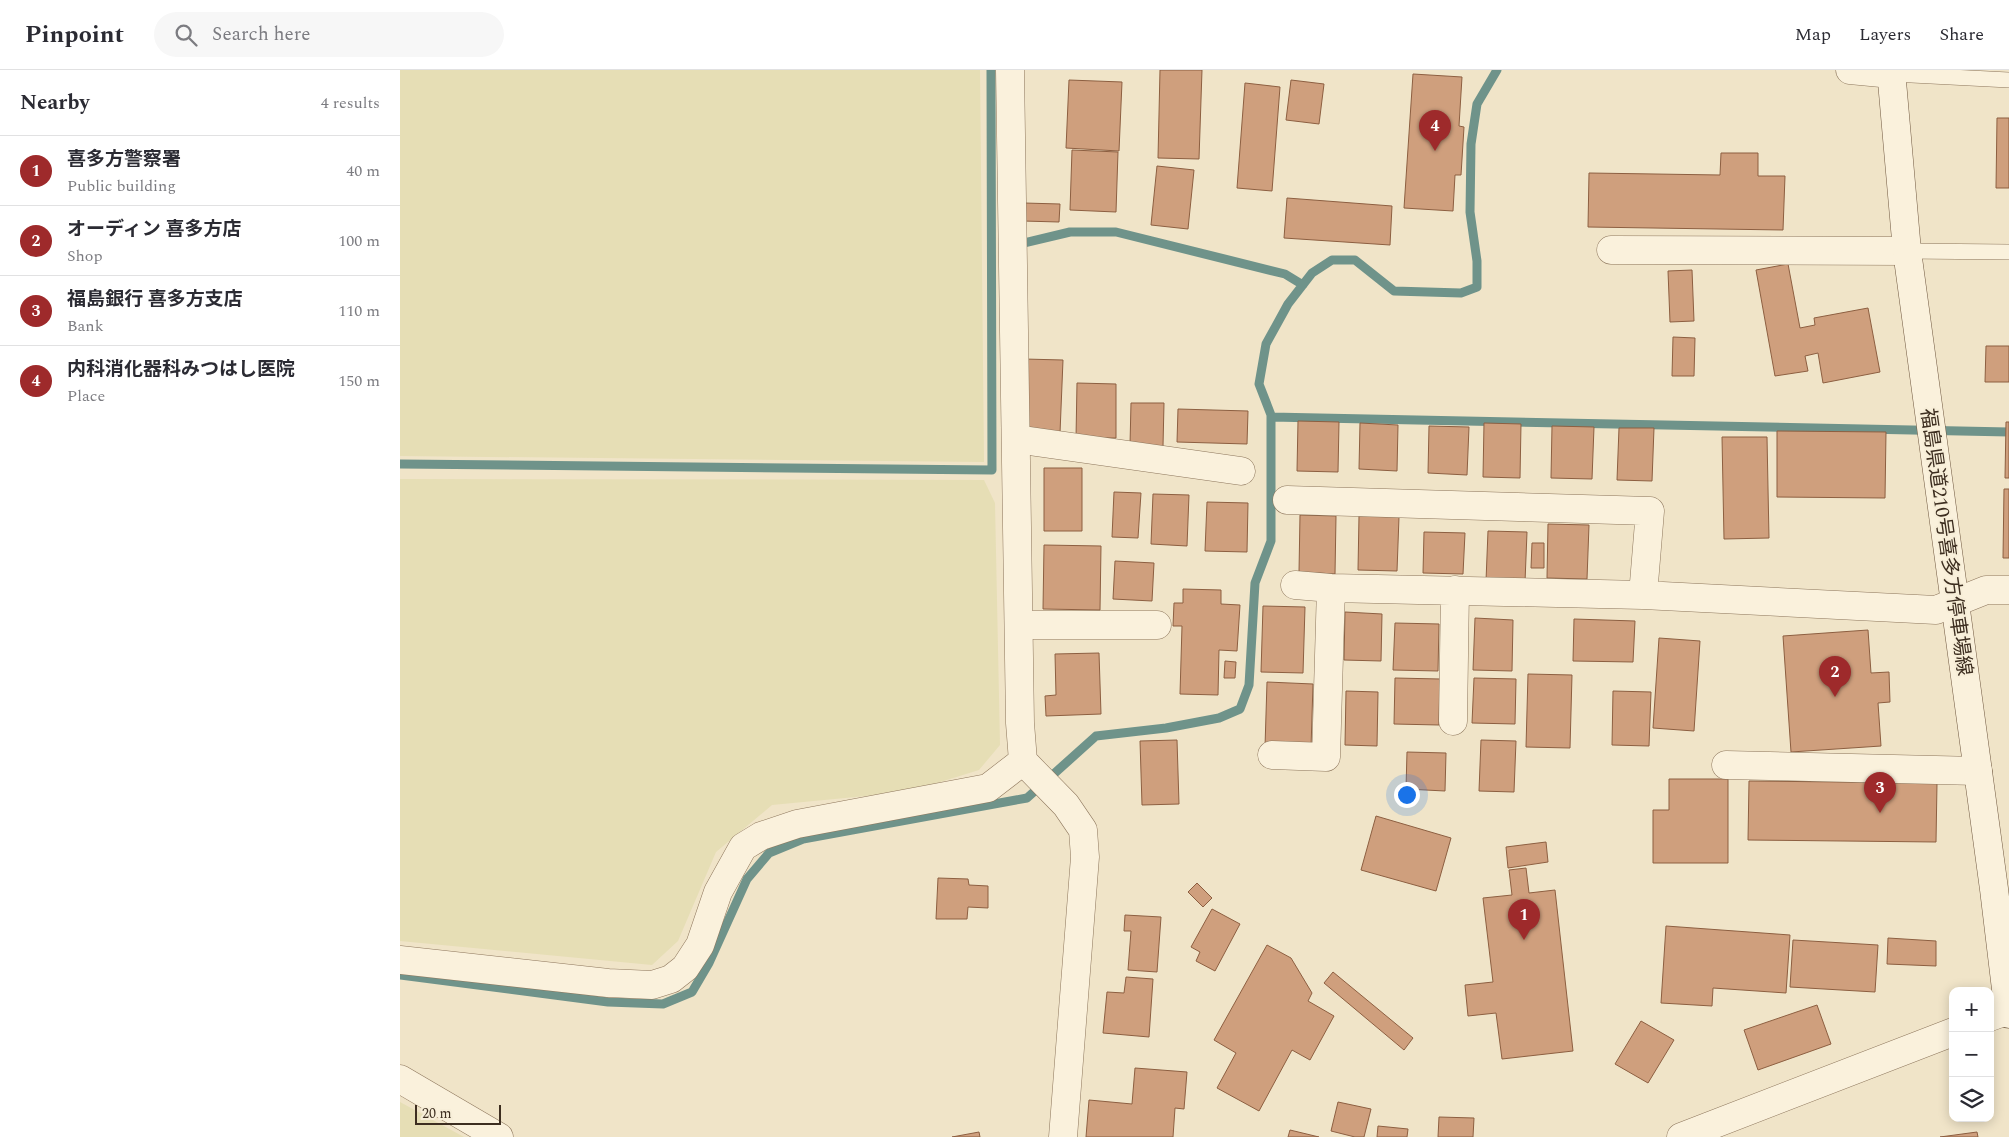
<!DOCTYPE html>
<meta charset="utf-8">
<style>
:root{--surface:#fff;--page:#f7f7f7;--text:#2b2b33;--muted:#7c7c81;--line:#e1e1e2;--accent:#9e2a2b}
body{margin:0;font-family:Spectral,"Noto Sans JP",serif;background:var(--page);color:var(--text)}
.controls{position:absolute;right:15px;bottom:15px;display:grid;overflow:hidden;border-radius:10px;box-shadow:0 2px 12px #0003}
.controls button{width:45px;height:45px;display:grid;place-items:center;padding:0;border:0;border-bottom:1px solid var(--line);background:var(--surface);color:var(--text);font:25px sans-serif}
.scale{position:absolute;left:15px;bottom:12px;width:86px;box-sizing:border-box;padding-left:5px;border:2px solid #3d2e20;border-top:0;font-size:14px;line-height:18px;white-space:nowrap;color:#3d2e20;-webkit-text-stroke:4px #f7eed8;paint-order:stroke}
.you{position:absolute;left:1006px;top:724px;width:18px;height:18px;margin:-12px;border:4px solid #fff;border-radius:50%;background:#1a73e8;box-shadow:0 0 0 8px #1a73e833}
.badge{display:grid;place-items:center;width:32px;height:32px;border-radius:50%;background:var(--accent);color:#fff;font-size:16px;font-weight:700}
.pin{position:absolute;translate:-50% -41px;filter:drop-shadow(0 1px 2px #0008)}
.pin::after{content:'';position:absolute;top:26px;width:18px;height:15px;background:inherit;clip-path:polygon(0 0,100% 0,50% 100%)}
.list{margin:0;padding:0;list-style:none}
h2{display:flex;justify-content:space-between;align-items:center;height:65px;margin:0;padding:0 20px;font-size:21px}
h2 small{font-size:16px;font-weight:400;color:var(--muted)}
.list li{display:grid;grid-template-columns:32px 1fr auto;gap:15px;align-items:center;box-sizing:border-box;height:70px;padding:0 20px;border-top:1px solid var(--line)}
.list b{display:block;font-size:19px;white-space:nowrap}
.list p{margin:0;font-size:16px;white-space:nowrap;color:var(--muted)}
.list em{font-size:16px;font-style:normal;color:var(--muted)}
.icon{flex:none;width:28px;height:28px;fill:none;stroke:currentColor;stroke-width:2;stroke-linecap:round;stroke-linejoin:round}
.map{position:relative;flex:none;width:1609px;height:1067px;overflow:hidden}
header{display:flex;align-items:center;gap:30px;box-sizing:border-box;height:70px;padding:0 25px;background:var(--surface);border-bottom:1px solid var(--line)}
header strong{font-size:24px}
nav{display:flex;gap:28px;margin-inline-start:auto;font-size:18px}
.search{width:350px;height:45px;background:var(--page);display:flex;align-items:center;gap:12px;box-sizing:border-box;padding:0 18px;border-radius:28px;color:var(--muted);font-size:19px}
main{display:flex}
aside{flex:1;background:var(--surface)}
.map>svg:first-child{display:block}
</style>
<header>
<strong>Pinpoint</strong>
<div class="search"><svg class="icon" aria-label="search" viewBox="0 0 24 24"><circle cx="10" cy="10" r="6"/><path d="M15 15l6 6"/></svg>Search here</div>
<nav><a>Map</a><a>Layers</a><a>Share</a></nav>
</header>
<main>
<aside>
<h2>Nearby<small>4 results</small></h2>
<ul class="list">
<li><span class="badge">1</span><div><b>喜多方警察署</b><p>Public building</p></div><em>40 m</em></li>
<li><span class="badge">2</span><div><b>オーディン 喜多方店</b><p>Shop</p></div><em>100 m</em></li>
<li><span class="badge">3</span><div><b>福島銀行 喜多方支店</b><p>Bank</p></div><em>110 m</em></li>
<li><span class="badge">4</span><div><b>内科消化器科みつはし医院</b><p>Place</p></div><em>150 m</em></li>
</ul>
</aside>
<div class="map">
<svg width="1609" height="1067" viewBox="0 0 1609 1067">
<rect width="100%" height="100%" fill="#f0e4c8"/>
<path fill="#e6deb5" d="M0 0H580L584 392 0 386Z
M0 409 584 410 595 433 600 675 579 700 508 722 372 735 316 782 278 871 252 895 0 871Z
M0 1032 64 1067H0Z"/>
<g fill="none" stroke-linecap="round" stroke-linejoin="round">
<path stroke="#6f938a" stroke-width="9" d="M615 175 670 162H716L885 204 903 215
M871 347 1609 362
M0 394 592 400 591 0
M0 905 208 932 263 934 292 922 309 893 347 809 369 783 403 769 627 728 696 666 766 658 819 648 840 639 849 615 855 513 871 471V345L859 314 866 274 888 234 912 203 932 190H955L994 221 1061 223 1077 217V191L1070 142 1071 74 1077 34 1097 0"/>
</g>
<path fill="#cf9f7d" stroke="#8d5f41" d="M760 0H802L799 89 758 88Z
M1013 4 1062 7 1059 56 1064 57 1061 105H1055L1053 141 1004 138Z
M669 10 722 12 719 81 666 78Z
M891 10 924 14 919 54 886 50Z
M845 13 880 17 872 121 837 118Z
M1597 48H1609V118H1596Z
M672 80 718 82 716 142 670 140Z
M1321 83H1358V106H1385L1383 160 1188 157 1189 103 1320 105Z
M757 96 794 100 788 159 751 155Z
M887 128 992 136 990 175 884 168Z
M624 133 660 134 659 152 623 151Z
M1388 194 1400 258 1415 255 1414 248 1468 238 1480 302 1423 313 1418 283 1405 286 1408 301 1375 306 1356 200Z
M1292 200 1294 251 1270 252 1268 201Z
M1273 267 1295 268 1294 306H1272Z
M1586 276H1609V312H1585Z
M624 289 663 290 660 363 622 362Z
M677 313 716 314V368H676Z
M731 333H764L763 376 730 375Z
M778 339 848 341 847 374 777 372Z
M898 351 939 352 938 402 897 401Z
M1606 352H1609V408H1605Z
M960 353 998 355 997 401 959 399Z
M1084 353 1121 354 1120 408 1083 407Z
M1029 356 1069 357 1067 405 1028 403Z
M1152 356 1194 357 1192 409 1151 408Z
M1219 358H1254L1252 411 1217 410Z
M1377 361 1486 362 1485 428 1377 427Z
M1322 367H1367L1369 468 1324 469Z
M644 398H682V461H644Z
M1604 419H1609V488H1603Z
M714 422 741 423 738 468 712 467Z
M753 424 789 425 787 476 751 474Z
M807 432 848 433 847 482 805 481Z
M900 445 936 446 935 504 899 502Z
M959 446 999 447 997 501 958 500Z
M1148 454 1189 455 1187 509 1147 508Z
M1088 461 1127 462 1125 512 1086 511Z
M1024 462 1065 463 1063 504 1023 503Z
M1132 473H1144V498H1131Z
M644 475 701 476 700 540 643 539Z
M715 491 754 493 752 531 713 529Z
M783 519 821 520V534L840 535 837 581 819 580 818 625 780 624 782 556H773L774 533H783Z
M863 536 905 537 903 603 861 602Z
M945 542 982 544 981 591 944 590Z
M1075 548 1113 550 1112 601 1073 600Z
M1174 549 1235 551 1233 592 1173 591Z
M995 553 1039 554 1038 601 993 600Z
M1468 560 1471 603 1489 602 1490 632 1478 633 1481 676 1391 682 1383 566Z
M1259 568 1300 571 1294 661 1253 658Z
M699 583 701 644 646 646 645 626 656 625 655 584Z
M825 591 836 592 835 608H824Z
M1128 604 1172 605 1170 678 1126 677Z
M995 608 1040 609 1039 655 994 654Z
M1074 608 1116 609 1115 654 1072 653Z
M867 612 913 614 911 678 865 677Z
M946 621 978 622 977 676 945 675Z
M1213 621 1251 622 1249 676 1212 675Z
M777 670 779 734 742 735 740 671Z
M1081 670 1116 671 1114 722 1079 721Z
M1007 682 1046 683 1045 721 1006 719Z
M1269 709H1328V793H1253V740H1269Z
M1349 711 1537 713 1536 772 1348 770Z
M976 746 1051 768 1036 821 961 800Z
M1146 772 1148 792 1108 798 1106 777Z
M1126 798 1129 823 1155 820 1173 981 1102 989 1096 943 1068 946 1065 915 1093 912 1083 828 1112 825 1109 800Z
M538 808 568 809 569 815 588 816V838L568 837 567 849H536Z
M797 813 812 828 803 837 788 822Z
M812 839 840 854 815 901 796 891 800 882 791 877Z
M725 845 761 847 757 902 728 900 731 861H724Z
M1266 856 1390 865 1386 923 1313 918 1312 936 1261 933Z
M1488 868 1536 871V896L1487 894Z
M1393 870 1478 875 1475 922 1390 917Z
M867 875 891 888 912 923 908 931 934 946 910 990 892 980 859 1041 817 1018 836 983 814 970Z
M933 902 1013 968 1004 980 924 913Z
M726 907 753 909 749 967 703 963 707 922 724 923Z
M1417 935 1431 974 1358 1000 1344 960Z
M1241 951 1274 970 1248 1013 1215 994Z
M735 998 787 1002 784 1039 775 1038 773 1067H686L689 1030 732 1034Z
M938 1032 971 1039 964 1067H955L931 1061Z
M1039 1047 1074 1048 1073 1067H1038Z
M978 1056 1008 1059 1007 1067H977Z
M890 1060 919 1067H888Z
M579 1062 580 1067H552Z
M1577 1062 1578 1067H1540Z"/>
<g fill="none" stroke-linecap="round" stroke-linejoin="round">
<defs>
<path id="service" d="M1492 4 1609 10
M1507 181 1609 182"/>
<path id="minor" d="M610 0 620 653 623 691 666 735 683 760 685 787 663 1067
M1211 180 1507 181
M616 369 841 401
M887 430 1250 441 1243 525
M895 515 931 518 1243 525 1536 540 1586 520H1609
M619 555H757
M1053 651 1055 520
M872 685 926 687 931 518
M1326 695 1578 701
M0 890 208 913 252 915 271 909 285 898 300 875 318 822 343 777 361 766 397 754 588 718 623 691
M0 1009 99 1067"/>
<path id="tertiary" d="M1450 0 1492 4
M1590 947 1609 940
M1281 1067 1553 962"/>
<path id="secondary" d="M1491 0 1507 181 1594 819 1609 944"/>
</defs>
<use href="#service" stroke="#8d765c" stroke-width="16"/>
<use href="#minor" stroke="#8d765c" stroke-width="29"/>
<use href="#tertiary" stroke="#8d765c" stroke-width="29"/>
<use href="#secondary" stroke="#6f573f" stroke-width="29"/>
<use href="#service" stroke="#faf1dc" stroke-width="15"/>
<use href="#minor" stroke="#faf1dc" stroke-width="28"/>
<use href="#tertiary" stroke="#faf1dc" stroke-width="28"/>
<use href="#secondary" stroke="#faf1dc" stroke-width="28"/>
</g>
<g text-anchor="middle" stroke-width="4" stroke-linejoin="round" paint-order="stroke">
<g font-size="20" fill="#3d2e20" stroke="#f7eed8">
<text transform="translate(1547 472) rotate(82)" y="7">福島県道210号喜多方停車場線</text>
</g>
</g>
</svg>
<div class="controls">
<button>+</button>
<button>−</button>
<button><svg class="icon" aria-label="layers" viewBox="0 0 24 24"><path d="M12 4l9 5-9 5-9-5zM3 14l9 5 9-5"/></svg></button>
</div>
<div class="scale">20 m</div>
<div class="you"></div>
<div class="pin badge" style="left:1124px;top:870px">1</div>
<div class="pin badge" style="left:1435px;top:627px">2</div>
<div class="pin badge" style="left:1480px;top:743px">3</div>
<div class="pin badge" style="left:1035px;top:81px">4</div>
</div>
</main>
